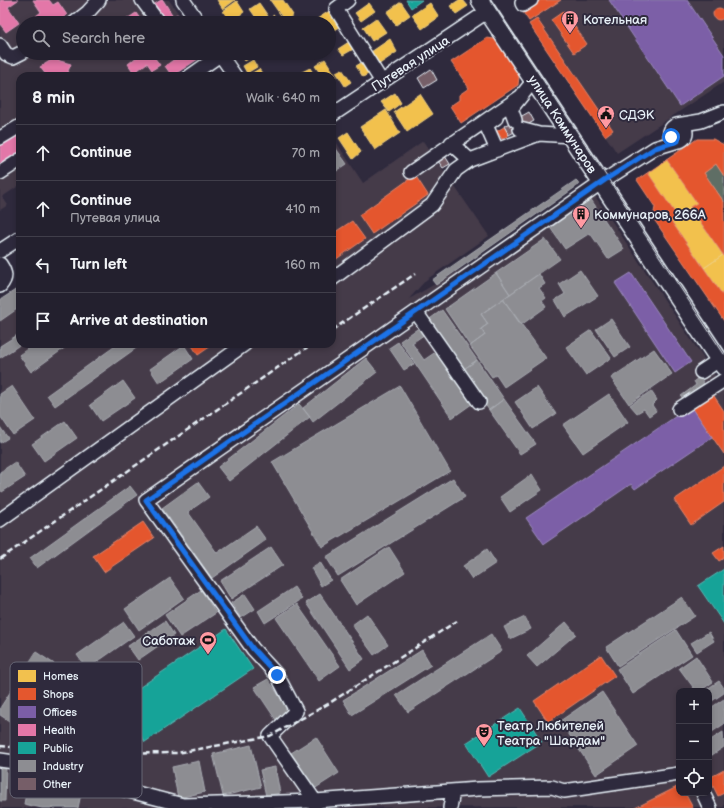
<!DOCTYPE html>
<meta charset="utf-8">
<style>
:root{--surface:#23202e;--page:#2f2d3a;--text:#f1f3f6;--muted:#a3a3aa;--line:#403e4a}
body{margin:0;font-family:"Balsamiq Sans",sans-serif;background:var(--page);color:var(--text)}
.controls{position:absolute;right:12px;bottom:12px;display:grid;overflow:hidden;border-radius:8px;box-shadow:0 2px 6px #0003}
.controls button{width:36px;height:36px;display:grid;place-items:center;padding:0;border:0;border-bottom:1px solid var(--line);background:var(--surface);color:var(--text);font:20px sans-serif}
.stop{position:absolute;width:12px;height:12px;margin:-9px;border:3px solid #1a73e8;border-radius:50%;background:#fff}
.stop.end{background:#1a73e8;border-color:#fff;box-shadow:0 1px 4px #0008}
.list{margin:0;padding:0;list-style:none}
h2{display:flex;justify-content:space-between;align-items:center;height:52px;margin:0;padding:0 16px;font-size:17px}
h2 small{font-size:13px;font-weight:400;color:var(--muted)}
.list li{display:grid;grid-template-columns:26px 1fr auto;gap:12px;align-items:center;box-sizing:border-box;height:56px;padding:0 16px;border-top:1px solid var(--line)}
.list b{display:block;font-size:15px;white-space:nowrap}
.list p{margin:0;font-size:13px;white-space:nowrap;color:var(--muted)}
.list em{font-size:13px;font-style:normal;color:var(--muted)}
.icon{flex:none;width:22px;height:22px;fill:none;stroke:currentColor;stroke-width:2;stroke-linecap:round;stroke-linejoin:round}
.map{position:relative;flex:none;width:724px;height:808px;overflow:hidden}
.search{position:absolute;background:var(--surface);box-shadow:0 2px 6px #0003;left:16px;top:16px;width:320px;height:44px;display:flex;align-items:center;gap:10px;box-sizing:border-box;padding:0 14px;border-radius:22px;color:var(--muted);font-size:15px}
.panel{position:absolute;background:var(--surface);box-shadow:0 2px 6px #0003;left:16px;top:72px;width:320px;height:276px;border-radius:12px}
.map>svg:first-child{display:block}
</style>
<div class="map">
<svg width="724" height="808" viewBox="0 0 724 808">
<rect width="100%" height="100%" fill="#2f2a3d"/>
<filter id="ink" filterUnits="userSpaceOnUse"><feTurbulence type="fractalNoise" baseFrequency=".025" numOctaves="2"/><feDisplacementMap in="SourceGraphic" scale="8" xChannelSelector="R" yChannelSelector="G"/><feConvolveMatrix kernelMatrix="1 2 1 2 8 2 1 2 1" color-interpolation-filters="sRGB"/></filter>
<g filter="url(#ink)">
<path fill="#443a4a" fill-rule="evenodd" d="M0 0H169L185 23H23V53L205 54 174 76H20V185L2 197 8 205 0 210Z
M541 0H724V82L617 153 522 13Z
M332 136 363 183 423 141 489 236 426 280 409 299 593 193 724 389V807L0 808V300L20 287V344H332ZM679 691H709V793H679Z"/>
<path fill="#5f6e65" stroke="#a4b0ae" d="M716 164 724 176V202L704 173Z"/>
<path fill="#f2c14e" stroke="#efcf81" d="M217 0H235L223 9Z
M270 0H283L293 15 285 21Z
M459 0H463L468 6 456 14 450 6Z
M237 1 244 12 230 22 223 11Z
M401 2 410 15 396 25 387 12Z
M259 3 268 16 259 22 250 9Z
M369 3 375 11 361 21 355 13Z
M430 3 439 17 422 29 412 15Z
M331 10 341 26 329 34V23H320L317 19Z
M274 15 279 23H262Z
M376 18 386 32 372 41 363 27Z
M390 39 397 52 378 65 371 52Z
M352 40 357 47 343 55 338 49Z
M240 53H257L245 61Z
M325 59 336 76 332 79V76H322L315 66Z
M253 60 257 67 247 73 243 66Z
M366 60 373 71 363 77 356 66Z
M310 68 315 76H299L298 74Z
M259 69 264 76H250L249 75Z
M342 69 351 82 345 86 336 72Z
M395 93 401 103 389 112 381 102Z
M420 94 433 114 407 132 394 112Z
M386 110 400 133 375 150 360 127Z
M348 132 361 152 353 159 339 138Z
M667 160 697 203 677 216 648 173Z
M690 207 723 255 704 268 671 221Z
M723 255 724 256V297L704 268Z"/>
<path fill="#e4572e" stroke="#e5856b" d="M541 0H561L529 21 523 12Z
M713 14a6 6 0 1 1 12 0a6 6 0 1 1-12 0Z
M564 11 587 44 574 53 551 20Z
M537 19 613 130 605 136 529 24Z
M487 38 501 40 520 68 518 85 461 123 450 106 459 100V95L469 88 451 62Z
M504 127 509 135 502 139 497 131Z
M697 139H713L724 145V176L716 164 704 173 724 202V256L690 207 697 203 667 160 648 173 677 216 671 221 724 297V321L653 218 655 207 637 180Z
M415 175 428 195 372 234 359 215Z
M352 221 365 239 332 262V234Z
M191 344H214L198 355Z
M712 393 724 411V454L691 406Z
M724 466V502L691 525 674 500Z
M143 522 154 538 104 572 93 556Z
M724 546V558L719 561 713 553Z
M601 655 615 676 548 722 534 701Z
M724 770V793L718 796 709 778Z
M679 786V793H685L693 808H635Z"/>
<path fill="#7b5ea7" stroke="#9c8abf" d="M609 0H687L724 55V76L680 106Z
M631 273 691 362 675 373 615 283Z
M691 406 712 437 635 489 631 484 544 544 526 518Z"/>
<path fill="#e377a8" stroke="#e49cc0" d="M0 0H18L8 7 19 23 6 32 0 24Z
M33 0H49L53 5 58 2 67 15 56 23H41L36 16 41 12Z
M161 0H163L173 16 163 22 152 6Z
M136 13 143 23H121Z
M177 14 184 23H171L169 20Z
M142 53H151L160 65 152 70 147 63 134 73 128 64Z
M183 53H194L198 59 172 76 165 66Z
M53 59 71 64 68 71 71 76H47L40 67Z
M20 131V154L0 167V144Z"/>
<path fill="#17a398" stroke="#56bab5" d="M406 0H422L411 8Z
M724 569V624L698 586Z
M226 629 253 669 145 742 118 702Z
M520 708 542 742 488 777 466 743Z"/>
<path fill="#8d8d92" stroke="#a8abb1" d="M332 143 347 164 332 174Z
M576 180 580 184 436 285 432 280Z
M590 198 624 249 608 259 590 233 565 249 549 226Z
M545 239 560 259 510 294 496 273Z
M580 270 598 296 565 317 555 300 565 294 559 284Z
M496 273 510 294 481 314 488 324 481 329 485 335 470 346 445 309Z
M539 274 545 284 539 288 546 298 542 301 546 307 521 325 503 299Z
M20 287V307L0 321V300Z
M503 299 546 358 504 387 496 375 492 377 470 346 485 335 481 329 488 324 481 314Z
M442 310 477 360 461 371 427 321Z
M611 319 630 347 615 357 596 329Z
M423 325 428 332 412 343 424 360 440 349 476 401 452 418 400 341Z
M591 330 611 358 586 375 566 347Z
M19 334 21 344 0 358V346Z
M398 342 414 364 404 370 389 348Z
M34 344H70L31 372 19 355Z
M118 344H138L139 346 55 406 47 395Z
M184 345 193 359 159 383 150 369Z
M654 349 672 374 629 404 611 378Z
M366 358 377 372 313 422 303 408Z
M477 360 504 399 489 410 461 371Z
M700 377 704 384 683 399 681 396 696 385 694 381Z
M123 381 135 398 101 421 90 405Z
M12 386 35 420 13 435 0 416V394Z
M400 386 450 471 322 547 272 462Z
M537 387 556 414 533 429 515 402Z
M651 391 657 400 652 405 656 411 649 416 644 409 637 413 630 405Z
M609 394 628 422 583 453 563 425Z
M504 399 536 444 520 454 489 410Z
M299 404 310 417 229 481 218 467Z
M65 421 77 438 44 461 32 444Z
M0 427 8 438 0 443Z
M15 462 25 477 2 492 0 489V472Z
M532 474 542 490 510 512 500 497Z
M453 478 465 497 338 576 326 557Z
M198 482 209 497 188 512 217 553 256 526 266 540 212 578 162 508Z
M130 486 137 495 37 568 30 558Z
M271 547 283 565 231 599 220 581Z
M389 547 405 572 356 605 340 580Z
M487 549 496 563 472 579 463 566Z
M320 562 331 580 321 586 311 568Z
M170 578 184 598 139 630 125 609Z
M294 587 302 599 265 623 258 611Z
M201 590 216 613 180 637 165 615Z
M245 594 255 609 241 618 231 603Z
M320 594 364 659 350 669 306 603Z
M682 597 695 616 618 666 606 647Z
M297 604 340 666 319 681 276 618Z
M367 614 388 645 374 655 352 625Z
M525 617 531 629 510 639 504 627Z
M165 621 174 635 138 660 128 646Z
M124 622 134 636 87 669 77 655Z
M566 622 576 634 537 667 527 656Z
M676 630 692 655 633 694 617 669Z
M709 632 714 641 697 652 691 643Z
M491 634 502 651 408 712 396 695Z
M422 650 431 665 352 715 343 700Z
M36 652 59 667 20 728 0 715V708Z
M696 656 713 682 700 691H696L679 668Z
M268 679 289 711 276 720 254 687Z
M719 681 724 688V693L709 703V691H704Z
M602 692 638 746 596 775 560 721Z
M724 699V724L709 734V709Z
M723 732 724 747 709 757V741Z
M316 737 339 773 311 791 288 755Z
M251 745 261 787 223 796 213 754Z
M199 761 205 792 178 798 172 767Z
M0 766H6L5 801H0Z
M275 767 280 793 266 796 260 770Z
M28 783 81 794 78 808H42L24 804Z"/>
<path fill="#765e68" stroke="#e8f1f8" d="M431 69 437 80 424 88 418 78Z
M529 112 534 121 509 135 504 126Z
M445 156 450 164 443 168 438 161Z"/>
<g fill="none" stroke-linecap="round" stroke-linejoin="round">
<defs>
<path id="minor" d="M142 0 159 23
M183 0 199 23
M348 0 336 9 382 82
M522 3 523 5 531 0
M74 23 88 12 99 0
M0 45 6 54 13 57 23 52
M219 53 235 76
M190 76 220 55
M332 115 488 11
M496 118 486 125 497 150
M515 120 511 109 534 80
M670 133a8 8 0 1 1 16 0a8 8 0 1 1-16 0Z
M677 125 701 121 724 112
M520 129 539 134 571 136
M0 138 20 126
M451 143 470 160
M411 172 520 97
M0 173 20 160
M0 251 20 238
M0 264C6 273 7 278 0 286
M332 279 432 205 456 170 470 160 539 134
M416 312 479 402
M701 372 719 360
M679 409 724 380
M0 520 245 344
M0 760 21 763 183 805 315 801 478 789 552 787 564 791 679 774
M703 793 710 808
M315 808V801L270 736 296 711 277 675 253 649 146 500 608 178 655 148 678 141
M450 808 453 791"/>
<path id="major" d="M480 0 724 367"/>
</defs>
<use href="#minor" stroke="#e8f1f8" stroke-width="16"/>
<use href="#major" stroke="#e8f1f8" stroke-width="20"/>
<use href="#minor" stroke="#2f2a3d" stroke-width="13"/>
<use href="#major" stroke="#2f2a3d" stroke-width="17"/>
<path stroke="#e8f1f8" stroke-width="1" d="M490 0 724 354"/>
<path stroke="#e8f1f8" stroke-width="2.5" stroke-dasharray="6 3" stroke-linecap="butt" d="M332 330 415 274
M0 559 312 344
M0 746 96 754 177 753 270 736 328 704 457 621"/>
</g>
</g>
<g fill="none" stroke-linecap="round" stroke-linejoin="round" filter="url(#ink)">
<path stroke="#1a73e8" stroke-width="5" d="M277 675 253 649 146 500 608 178 655 148 678 141 671 137"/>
</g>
<defs>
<symbol id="building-pin" viewBox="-11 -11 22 30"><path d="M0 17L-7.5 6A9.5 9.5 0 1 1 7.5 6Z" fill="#ff9aa2" stroke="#2f2a3d"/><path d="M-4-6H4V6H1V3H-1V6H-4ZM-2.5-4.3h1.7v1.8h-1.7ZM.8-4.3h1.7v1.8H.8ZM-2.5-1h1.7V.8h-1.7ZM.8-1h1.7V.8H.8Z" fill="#111"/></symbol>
<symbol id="civic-pin" viewBox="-11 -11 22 30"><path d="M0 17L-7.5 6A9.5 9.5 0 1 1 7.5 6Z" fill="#ff9aa2" stroke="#2f2a3d"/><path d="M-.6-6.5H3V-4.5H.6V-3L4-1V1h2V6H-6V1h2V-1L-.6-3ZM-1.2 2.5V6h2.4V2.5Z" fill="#111"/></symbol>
<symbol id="stadium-pin" viewBox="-11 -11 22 30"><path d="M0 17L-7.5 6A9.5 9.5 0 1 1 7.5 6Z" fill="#ff9aa2" stroke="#2f2a3d"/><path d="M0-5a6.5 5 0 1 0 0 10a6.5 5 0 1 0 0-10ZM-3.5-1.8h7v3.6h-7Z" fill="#111"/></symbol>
<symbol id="theatre-pin" viewBox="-11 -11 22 30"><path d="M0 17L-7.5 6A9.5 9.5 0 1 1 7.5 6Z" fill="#ff9aa2" stroke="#2f2a3d"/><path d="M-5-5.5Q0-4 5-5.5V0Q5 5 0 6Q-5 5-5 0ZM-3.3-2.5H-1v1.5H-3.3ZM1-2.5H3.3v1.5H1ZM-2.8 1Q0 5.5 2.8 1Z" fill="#111"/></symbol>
</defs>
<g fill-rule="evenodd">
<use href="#building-pin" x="560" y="9" width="20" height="27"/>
<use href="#civic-pin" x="596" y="104" width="20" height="27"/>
<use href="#building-pin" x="571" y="204" width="20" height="27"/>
<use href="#stadium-pin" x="198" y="630" width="20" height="27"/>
<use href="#theatre-pin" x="474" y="722" width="20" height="27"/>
</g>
<g text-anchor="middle" stroke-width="4" stroke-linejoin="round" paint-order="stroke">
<g font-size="13" fill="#e8f1f8" stroke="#2f2a3d" text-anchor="start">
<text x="583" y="24">Котельная</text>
<text x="619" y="119">СДЭК</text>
<text x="594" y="219">Коммунаров, 266А</text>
<text x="195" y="645" text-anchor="end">Саботаж</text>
<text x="497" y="730">Театр Любителей<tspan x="497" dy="15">Театра "Шардам"</tspan></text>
</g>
<g font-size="13" fill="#e8f1f8" stroke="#2f2a3d">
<text transform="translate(410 63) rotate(-33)" y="5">Путевая улица</text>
<text transform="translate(563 124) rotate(57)" y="5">улица Коммунаров</text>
</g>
</g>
<rect x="10" y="662" width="132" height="136" rx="6" fill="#2f2a3d" stroke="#666675" stroke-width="1"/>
<rect x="18" y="670" width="18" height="12" fill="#f2c14e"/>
<rect x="18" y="688" width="18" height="12" fill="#e4572e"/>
<rect x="18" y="706" width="18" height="12" fill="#7b5ea7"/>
<rect x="18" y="724" width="18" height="12" fill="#e377a8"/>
<rect x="18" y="742" width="18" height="12" fill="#17a398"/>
<rect x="18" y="760" width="18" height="12" fill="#8d8d92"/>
<rect x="18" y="778" width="18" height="12" fill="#765e68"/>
<g font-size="11" fill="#e8f1f8">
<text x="43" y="680">Homes</text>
<text x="43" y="698">Shops</text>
<text x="43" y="716">Offices</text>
<text x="43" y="734">Health</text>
<text x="43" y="752">Public</text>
<text x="43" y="770">Industry</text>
<text x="43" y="788">Other</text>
</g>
</svg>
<div class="controls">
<button>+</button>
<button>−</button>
<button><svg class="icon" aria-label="locate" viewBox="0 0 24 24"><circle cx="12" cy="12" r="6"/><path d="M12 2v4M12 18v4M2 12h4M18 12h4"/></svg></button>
</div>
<div class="stop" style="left:671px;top:137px"></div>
<div class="stop end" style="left:277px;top:675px"></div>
<div class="search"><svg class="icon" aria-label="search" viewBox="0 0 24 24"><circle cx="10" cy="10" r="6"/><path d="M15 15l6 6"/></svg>Search here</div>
<section class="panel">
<h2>8 min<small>Walk · 640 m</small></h2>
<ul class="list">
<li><svg class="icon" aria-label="ahead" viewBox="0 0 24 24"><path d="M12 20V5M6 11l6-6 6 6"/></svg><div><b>Continue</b></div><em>70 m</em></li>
<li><svg class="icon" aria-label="ahead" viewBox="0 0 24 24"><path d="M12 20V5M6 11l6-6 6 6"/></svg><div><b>Continue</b><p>Путевая улица</p></div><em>410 m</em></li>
<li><svg class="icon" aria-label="left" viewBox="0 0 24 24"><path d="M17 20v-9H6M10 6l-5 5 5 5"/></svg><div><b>Turn left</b></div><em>160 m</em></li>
<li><svg class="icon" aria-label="arrive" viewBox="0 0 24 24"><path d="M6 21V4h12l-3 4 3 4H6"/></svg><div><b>Arrive at destination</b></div></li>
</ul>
</section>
</div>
